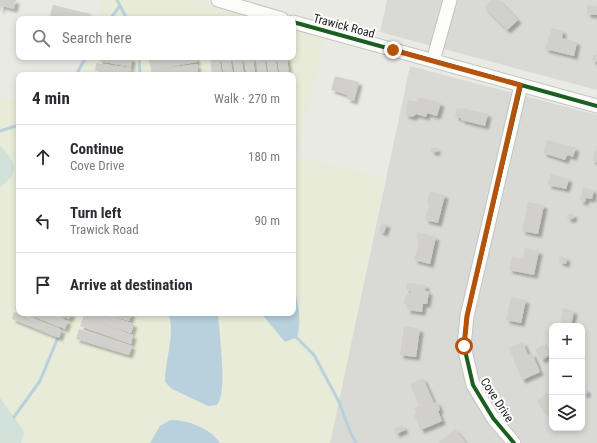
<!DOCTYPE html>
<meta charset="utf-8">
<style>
:root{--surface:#fff;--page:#f2f2f3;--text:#2b2b33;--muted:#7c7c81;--line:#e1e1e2}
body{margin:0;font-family:"Roboto Condensed",sans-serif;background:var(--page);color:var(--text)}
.controls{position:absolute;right:12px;bottom:12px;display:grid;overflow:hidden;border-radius:8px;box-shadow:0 2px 6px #0003}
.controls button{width:36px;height:36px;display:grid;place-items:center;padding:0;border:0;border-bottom:1px solid var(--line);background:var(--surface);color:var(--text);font:20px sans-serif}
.stop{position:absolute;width:12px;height:12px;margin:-9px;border:3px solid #b45309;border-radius:50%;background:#fff}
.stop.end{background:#b45309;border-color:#fff;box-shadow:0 1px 4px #0008}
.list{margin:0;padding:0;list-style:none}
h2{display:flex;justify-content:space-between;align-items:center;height:52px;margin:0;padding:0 16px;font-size:17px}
h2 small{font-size:13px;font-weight:400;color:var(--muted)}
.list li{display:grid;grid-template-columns:26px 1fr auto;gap:12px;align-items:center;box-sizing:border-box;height:64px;padding:0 16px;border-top:1px solid var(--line)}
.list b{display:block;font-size:15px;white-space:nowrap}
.list p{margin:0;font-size:13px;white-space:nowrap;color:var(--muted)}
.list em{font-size:13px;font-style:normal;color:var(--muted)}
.icon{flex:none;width:22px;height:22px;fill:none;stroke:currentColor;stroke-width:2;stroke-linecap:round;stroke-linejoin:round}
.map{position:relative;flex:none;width:597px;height:443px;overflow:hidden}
.search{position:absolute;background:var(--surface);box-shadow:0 2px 6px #0003;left:16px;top:16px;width:280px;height:44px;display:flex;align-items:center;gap:10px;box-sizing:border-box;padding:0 14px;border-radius:8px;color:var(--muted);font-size:15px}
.panel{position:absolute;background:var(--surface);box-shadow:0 2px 6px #0003;left:16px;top:72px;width:280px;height:244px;border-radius:8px}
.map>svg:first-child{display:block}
</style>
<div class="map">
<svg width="597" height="443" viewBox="0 0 597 443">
<defs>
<filter id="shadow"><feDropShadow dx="3.5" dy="3.5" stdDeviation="1" flood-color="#0004"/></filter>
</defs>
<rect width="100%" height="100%" fill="#eaeae5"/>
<path fill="#d9d9d6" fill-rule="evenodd" d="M387 0H597V90L380 32Z
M410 66 597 115V443H330ZM552 326H582V428H552Z"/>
<path fill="#e7ebd8" d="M102 0H196L264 19H97Z
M293 27 326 36 296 157 386 178 330 443H0V97L19 102V313H293V75H82L87 57H293Z"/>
<path fill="#d2e1da" d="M0 146C8 154 18 164 12 176 9 180 4 184 0 187Z
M0 398 22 428 24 433 21 443H0Z"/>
<path fill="#b9d1dd" d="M293 285C298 300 302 322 297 337L285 342 261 313H293Z
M168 313H218C219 332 228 392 217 405L208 406 172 389 165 382C165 364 171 347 171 329 171 323 170 318 168 313Z
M170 420C188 420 210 428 220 443H150L160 426Z"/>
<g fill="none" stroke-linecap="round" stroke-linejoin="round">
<path stroke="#b9d1dd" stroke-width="3" d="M117 0 127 19
M110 19 120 6
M139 57 140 75
M76 75 86 57
M0 131 19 125
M294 335 314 355 339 402 351 434 356 443
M14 417 40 381 68 313"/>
</g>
<path fill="#d1d0cc" filter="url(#shadow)" d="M0 0H16L14 9 2 6 0 12Z
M492 0H499L518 20 507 30 484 7Z
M53 5 91 14 90 19 49 18Z
M587 5 597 6V15L587 14Z
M552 28 563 31 562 38 577 42 574 56 545 49Z
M594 54 597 55V62L592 61Z
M99 57H128L132 58 131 67 99 61Z
M171 57H196L197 62 151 70 149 60Z
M210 57H219L222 75H212Z
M221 57H230L233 75H224Z
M233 57H241L244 75H235Z
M244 57H253L255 75H247Z
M256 57H264L267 75H259Z
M266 57H275L278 75H269Z
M277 57H287L289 75H280Z
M96 63 131 68 129 75 95 71Z
M197 64 198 74 189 75H152L151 70Z
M95 72 107 74V75H95Z
M335 76 359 82 354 101 347 99 348 95 331 90Z
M419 97 441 103 437 116 427 113 426 117 416 114 413 117 405 115 408 100 418 102Z
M457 108 462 109V108L488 114 485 126 461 120V118L455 117Z
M547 140 576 148 573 157 567 155 565 160 543 153Z
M431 148H437V152H431Z
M595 150 597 151V162L592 161Z
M551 174 569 179 566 189 548 185Z
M583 187 594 190 592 199 586 198 585 202 580 201Z
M430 191 445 195 438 223 425 220 429 204 427 203Z
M528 202 544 205 538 234 522 231Z
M568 214H574L573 219H567Z
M382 223 387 224 384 233 379 231Z
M417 232 436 237 430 264 414 260 420 239 416 238Z
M525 248 539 251 534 275 509 270 512 257 523 259Z
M560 256 567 258 566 264 559 262Z
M407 283 426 285 425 291H429L427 304H423L422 312 407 310 408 304H404L406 294 410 295 411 291 406 290Z
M511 297 526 300 521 323 506 320Z
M18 301 19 302V311L15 309Z
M563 308 574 311 571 326H560Z
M14 312 62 330 59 338 12 319Z
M25 313H48L68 321 65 329Z
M54 313H72L69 319Z
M85 313H100L134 324 131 333 83 318Z
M106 313H132L129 321Z
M83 318 133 335 131 344 80 326Z
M404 326 420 329 416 357 400 355Z
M79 329 132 346 129 355 76 339Z
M523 342 528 355 532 353 540 372 522 380 509 348Z
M543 344 544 346 547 344 550 349 548 350 551 354 542 360 535 350Z
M423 378 434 403 437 402 440 410 438 411 442 421 421 430 414 415 416 414 414 408 419 406 410 384Z
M583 389H587V394H583Z
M547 393 552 398V419L537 401Z
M402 425 405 430 396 434 394 429Z
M455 429 466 443H438Z"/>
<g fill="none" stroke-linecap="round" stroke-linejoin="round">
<defs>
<path id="minor" d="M218 0 282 19
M293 22 597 106
M433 61 450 0
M514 443 493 418 473 385 464 346 467 316 521 85"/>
</defs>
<use href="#minor" stroke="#c3c3c1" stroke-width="15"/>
<use href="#minor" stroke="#fcfcfb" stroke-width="13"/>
<defs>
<path id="cycleway" d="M293 22 597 106
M514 443 493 418 473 385 464 346 467 316 521 85"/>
</defs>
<use href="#cycleway" stroke="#fff" stroke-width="6"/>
<use href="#cycleway" stroke="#1b5e20" stroke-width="4"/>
</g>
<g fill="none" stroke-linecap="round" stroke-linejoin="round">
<path stroke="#b45309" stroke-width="5" d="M393 50 520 85 467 316 464 346"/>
</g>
<g text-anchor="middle" stroke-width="4" stroke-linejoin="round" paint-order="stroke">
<g font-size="12" fill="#1c1c1c" stroke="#fff">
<text transform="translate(344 26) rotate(15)" y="4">Trawick Road</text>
<text transform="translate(497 400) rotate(57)" y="4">Cove Drive</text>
</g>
</g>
</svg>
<div class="controls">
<button>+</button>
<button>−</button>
<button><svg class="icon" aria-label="layers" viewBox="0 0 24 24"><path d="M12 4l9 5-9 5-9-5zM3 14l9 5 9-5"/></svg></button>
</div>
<div class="stop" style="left:464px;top:346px"></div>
<div class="stop end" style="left:393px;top:50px"></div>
<div class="search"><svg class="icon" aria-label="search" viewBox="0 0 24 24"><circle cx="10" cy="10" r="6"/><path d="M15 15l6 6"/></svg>Search here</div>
<section class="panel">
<h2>4 min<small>Walk · 270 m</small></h2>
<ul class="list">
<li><svg class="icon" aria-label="ahead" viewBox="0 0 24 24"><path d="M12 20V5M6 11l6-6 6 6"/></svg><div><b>Continue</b><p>Cove Drive</p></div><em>180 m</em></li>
<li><svg class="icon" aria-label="left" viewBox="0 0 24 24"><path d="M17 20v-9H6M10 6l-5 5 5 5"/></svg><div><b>Turn left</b><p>Trawick Road</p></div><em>90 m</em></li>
<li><svg class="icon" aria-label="arrive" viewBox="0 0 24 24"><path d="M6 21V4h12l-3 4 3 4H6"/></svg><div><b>Arrive at destination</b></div></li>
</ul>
</section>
</div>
